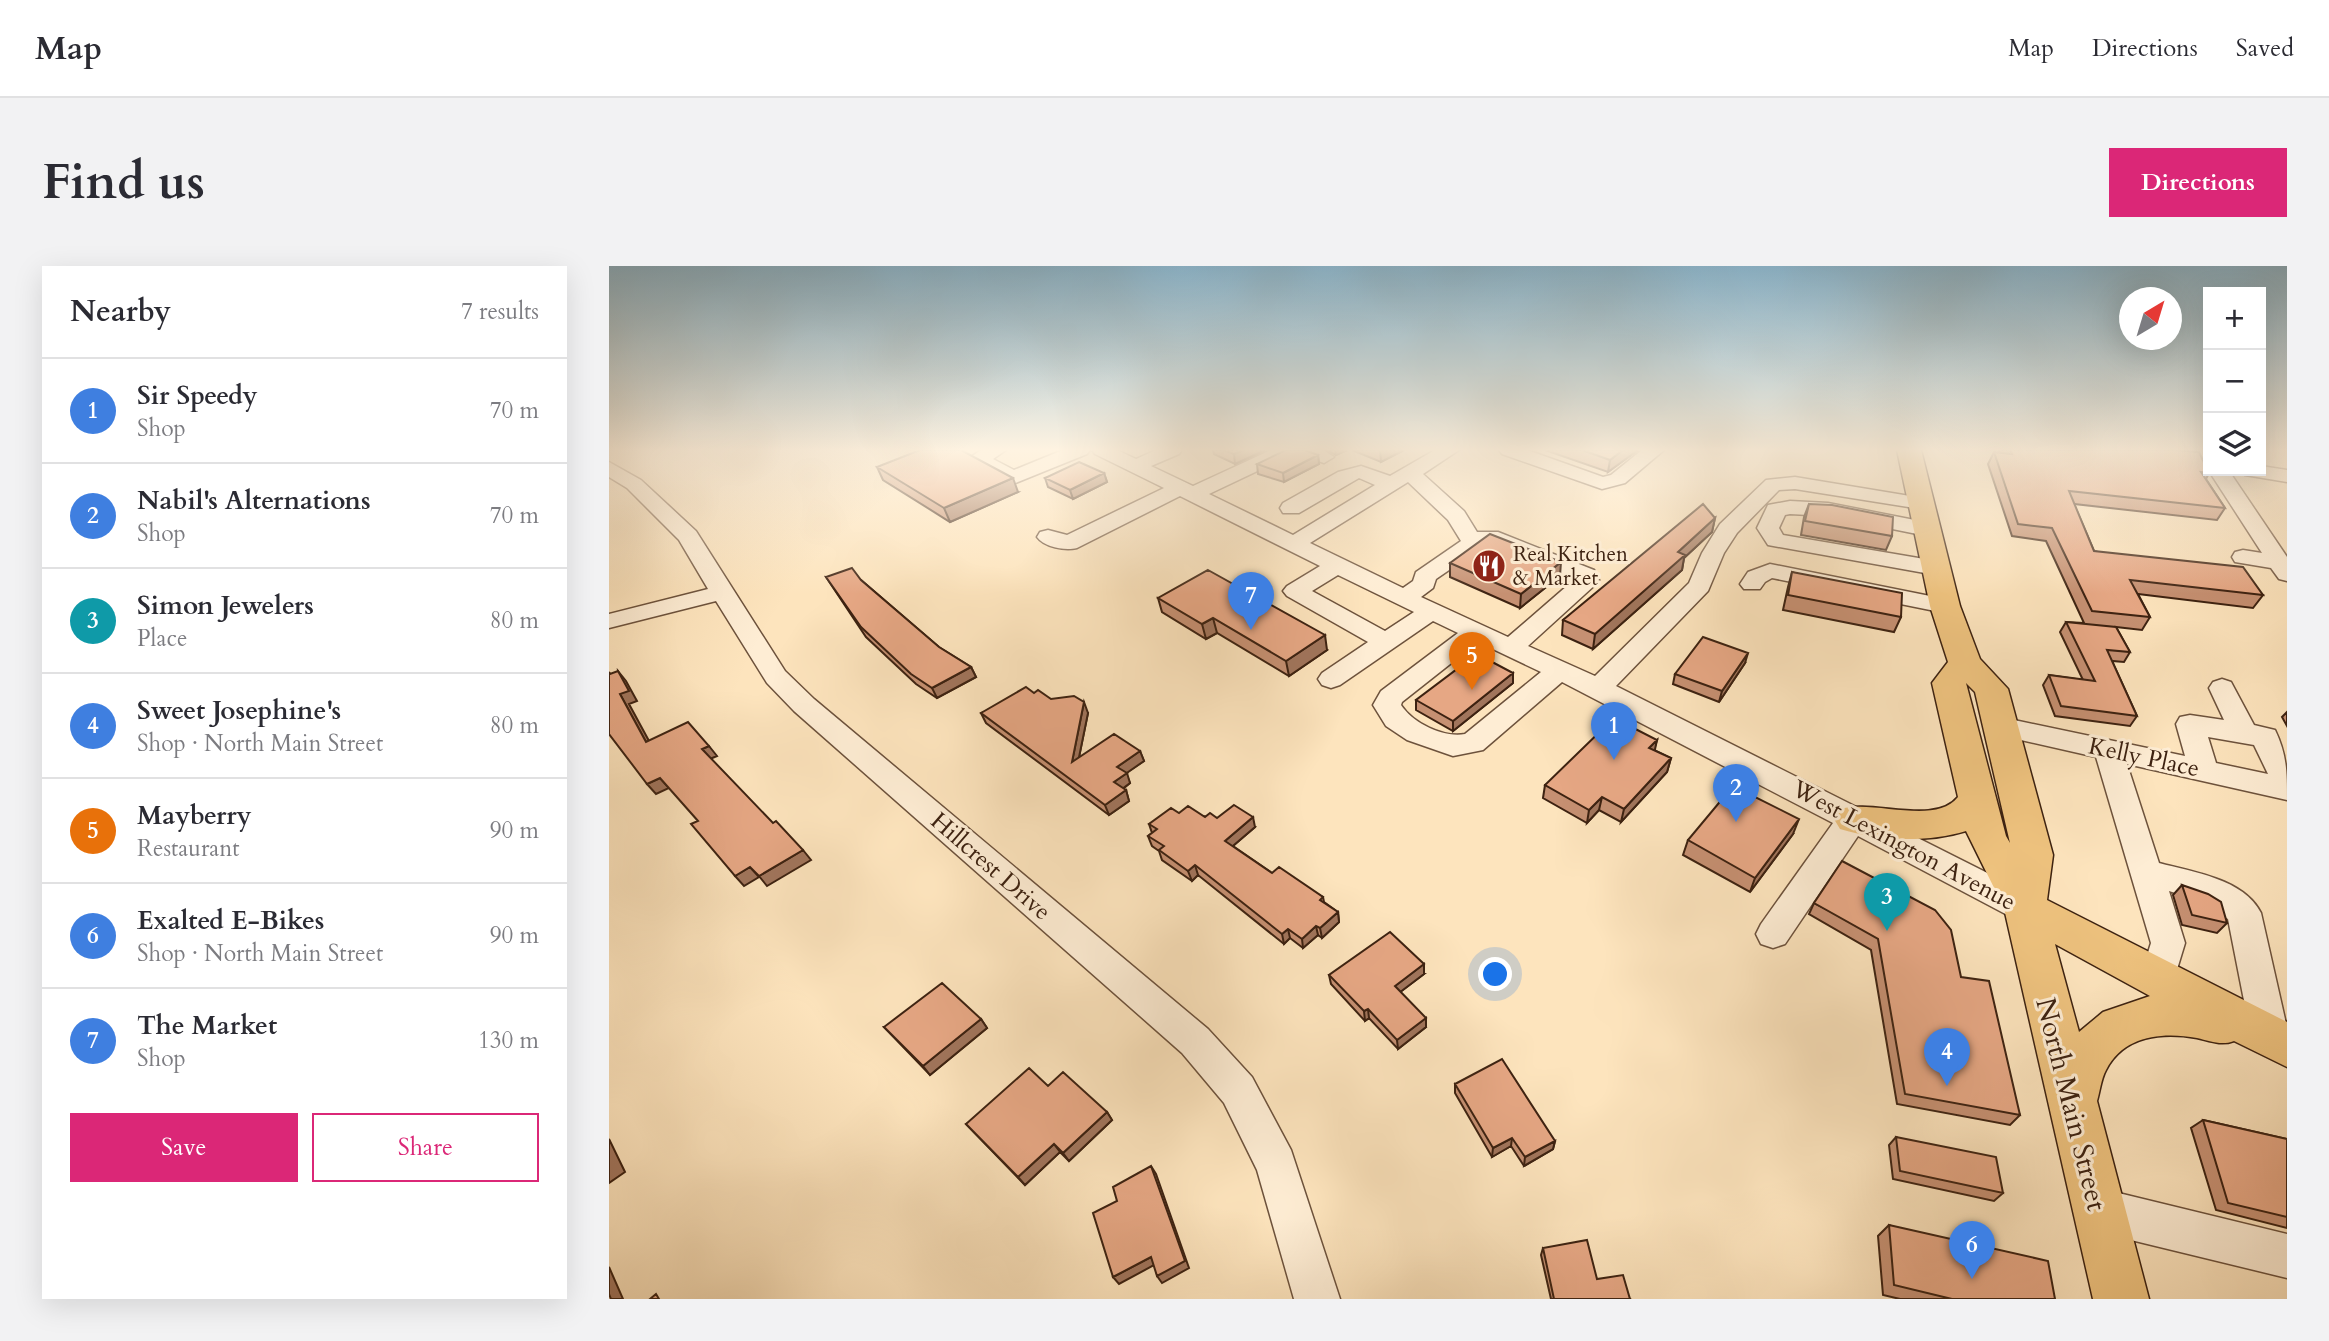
<!DOCTYPE html>
<meta charset="utf-8">
<style>
:root{--surface:#fff;--page:#f2f2f3;--text:#2b2b33;--muted:#7c7c81;--line:#e1e1e2;--accent:#db2777}
body{margin:0;font-family:Cardo,serif;background:var(--page);color:var(--text)}
.controls{position:absolute;right:21px;top:21px;display:grid;overflow:hidden;border-radius:0px;box-shadow:0 7px 28px #0002}
.controls button{width:63px;height:63px;display:grid;place-items:center;padding:0;border:0;border-bottom:2px solid var(--line);background:var(--surface);color:var(--text);font:35px sans-serif}
.compass{position:absolute;left:1510px;top:21px;width:63px;height:63px;border-radius:50%;background:var(--surface);box-shadow:0 7px 28px #0002;rotate:38deg}
.you{position:absolute;left:887px;top:709px;width:24px;height:24px;margin:-18px;border:5px solid #fff;border-radius:50%;background:#1a73e8;box-shadow:0 0 0 10px #1a73e833}
.badge{display:grid;place-items:center;width:46px;height:46px;border-radius:50%;background:var(--accent);color:#fff;font-size:23px;font-weight:700}
.pin{position:absolute;translate:-50% -58px;filter:drop-shadow(0 2px 4px #0008)}
.pin::after{content:'';position:absolute;top:37px;width:24px;height:21px;background:inherit;clip-path:polygon(0 0,100% 0,50% 100%)}
.list{margin:0;padding:0;list-style:none}
h2{display:flex;justify-content:space-between;align-items:center;height:91px;margin:0;padding:0 28px;font-size:30px}
h2 small{font-size:23px;font-weight:400;color:var(--muted)}
.list li{display:grid;grid-template-columns:46px 1fr auto;gap:21px;align-items:center;box-sizing:border-box;height:105px;padding:0 28px;border-top:2px solid var(--line)}
.list b{display:block;font-size:26px;white-space:nowrap}
.list p{margin:0;font-size:23px;white-space:nowrap;color:var(--muted)}
.list em{font-size:23px;font-style:normal;color:var(--muted)}
.actions{display:flex;gap:14px;padding:21px 28px}
.actions a{flex:1;padding:16px 0;border:2px solid var(--accent);border-radius:0px;text-align:center;font-size:24px;color:var(--accent)}
.actions .main{background:var(--accent);color:#fff}
.icon{flex:none;width:38px;height:38px;fill:none;stroke:currentColor;stroke-width:2;stroke-linecap:round;stroke-linejoin:round}
.map{position:relative;flex:none;width:1678px;height:1033px;overflow:hidden;border-radius:0px}
header{display:flex;align-items:center;gap:42px;box-sizing:border-box;height:98px;padding:0 35px;background:var(--surface);border-bottom:2px solid var(--line)}
header strong{font-size:33px}
nav{display:flex;gap:38px;margin-inline-start:auto;font-size:24px}
.intro{display:flex;align-items:center;justify-content:space-between;box-sizing:border-box;height:168px;padding:0 42px}
h1{margin:0;font-size:49px}
.button{padding:18px 32px;border-radius:0px;background:var(--accent);color:#fff;font-size:24px;font-weight:700}
main{display:flex;gap:42px;padding:0 42px}
aside{flex:1;background:var(--surface);border-radius:0px;box-shadow:0 7px 28px #0002}
.map>svg:first-child{display:block}
</style>
<header>
<strong>Map</strong>
<nav><a>Map</a><a>Directions</a><a>Saved</a></nav>
</header>
<div class="intro"><h1>Find us</h1><a class="button">Directions</a></div>
<main>
<aside>
<h2>Nearby<small>7 results</small></h2>
<ul class="list">
<li><span class="badge" style="background:#3f7fe0">1</span><div><b>Sir Speedy</b><p>Shop</p></div><em>70 m</em></li>
<li><span class="badge" style="background:#3f7fe0">2</span><div><b>Nabil's Alternations</b><p>Shop</p></div><em>70 m</em></li>
<li><span class="badge" style="background:#0f9aa8">3</span><div><b>Simon Jewelers</b><p>Place</p></div><em>80 m</em></li>
<li><span class="badge" style="background:#3f7fe0">4</span><div><b>Sweet Josephine's</b><p>Shop · North Main Street</p></div><em>80 m</em></li>
<li><span class="badge" style="background:#e8710a">5</span><div><b>Mayberry</b><p>Restaurant</p></div><em>90 m</em></li>
<li><span class="badge" style="background:#3f7fe0">6</span><div><b>Exalted E-Bikes</b><p>Shop · North Main Street</p></div><em>90 m</em></li>
<li><span class="badge" style="background:#3f7fe0">7</span><div><b>The Market</b><p>Shop</p></div><em>130 m</em></li>
</ul>
<div class="actions"><a class="main">Save</a><a>Share</a></div>
</aside>
<div class="map">
<svg width="1678" height="1033" viewBox="0 0 1678 1033">
<rect width="100%" height="100%" fill="#fde4bd"/>
<filter id="stains"><feTurbulence type="fractalNoise" baseFrequency=".00286" numOctaves="4"/><feColorMatrix values="0 0 0 0 .2 0 0 0 0 .09 0 0 0 0 .02 0 0 0 .5 -.17"/></filter>
<radialGradient id="worn" r=".72"><stop offset=".6" stop-color="#630" stop-opacity="0"/><stop offset="1" stop-color="#630" stop-opacity=".3"/></radialGradient>
<g fill="none" stroke-linecap="round" stroke-linejoin="round">
<defs>
<path id="minor" d="M372 184H397L384 193 405 204 454 184H481L478 188 404 218 362 197 359 193Z
M483 184H508L527 193 547 184H573L570 188 542 200 584 220 662 184H714L725 191 715 197 689 188 686 184 684 188 600 228 684 269 766 219 750 212 690 247H674L671 242 674 237 729 206 752 200 781 210 826 184H850L814 208 855 245 868 266H889L985 304 990 314 986 319 919 380 986 410 1080 317 1093 287 1111 258 1157 214 1186 211 1319 233 1323 237 1319 241 1312 243 1186 223 1170 224 1128 267 1115 287 1099 325 1007 420 1428 632 1433 642 1428 652 1416 656 1404 652 1249 570 1176 678 1164 682 1152 678 1147 668 1152 658 1224 557 953 416 874 484 844 490 798 474 777 460 764 439 772 425 849 367 824 355 731 419 722 422 713 419 709 413 713 407 759 376 678 330 674 325 678 320 711 300 571 230 468 282C456 285 435 281 428 271L431 266 439 264 458 269 555 222 486 188ZM799 216 839 254 852 275 807 306 804 315 794 322 701 277ZM878 278 966 313 899 371 812 331 824 322 827 313ZM729 309 805 346 776 365 703 325ZM869 376 932 406 856 468C834 472 804 457 792 439L793 436Z
M890 184H918L994 211 1002 209 1033 184H1055L1016 217 993 223 893 188Z
M0 196 32 214 87 265 176 405 205 433 599 763 643 811 682 884 731 1033H685L648 904 615 837 573 787 185 445 158 417 107 335 0 362V348L99 323 70 274 18 222 0 211Z
M1652 200 1678 204V216L1636 209 1633 205H1652Z
M1600 205H1620L1678 291V315L1670 313 1662 302 1626 296 1623 291 1626 286 1634 284 1653 287Z
M1181 235 1219 237 1326 258 1329 263 1326 268 1318 270 1219 250 1181 248 1176 249 1170 262 1174 269 1327 295 1335 297 1339 302 1335 307 1327 309 1159 279 1148 262 1159 239Z
M1161 298 1336 333 1345 335 1348 340 1345 345 1336 347 1163 312 1156 316 1151 323H1135L1131 318 1139 306Z
M1613 413 1622 416 1645 459 1666 464C1678 489 1678 506 1678 534L1518 498 1550 597C1584 606 1635 613 1652 647L1678 762V774L1674 782 1661 787 1648 782 1642 770 1619 653 1591 635 1560 625 1576 677 1562 723 1549 728 1536 723 1531 712 1542 677 1487 491 1381 467 1377 460 1381 453 1391 451 1576 490 1567 458 1571 451 1581 449 1615 454 1600 422 1604 416ZM1599 471 1645 479 1659 508 1607 497Z
M1489 922 1678 968V1012L1489 966 1474 959 1467 944 1474 929Z"/>
<path id="major" d="M1288 184H1312L1351 340 1371 393 1399 423 1444 589 1438 634 1678 756V801L1625 775C1612 780 1601 775 1588 772 1554 766 1515 769 1497 804 1492 813 1491 825 1488 835L1540 1033H1484L1395 642 1357 565C1318 577 1270 575 1231 563L1225 553 1231 543C1264 533 1326 560 1349 531L1323 417 1339 396 1321 340ZM1357 417 1366 426 1401 577 1397 570ZM1446 678 1541 730 1494 746 1470 766Z"/>
</defs>
<use href="#minor" stroke="#6d523c" stroke-width="3"/>
<use href="#major" stroke="#3d2211" stroke-width="3"/>
<use href="#minor" fill="#feedd4" fill-rule="evenodd"/>
<use href="#major" fill="#eec27e" fill-rule="evenodd"/>
</g>
<path fill="#c69072" stroke="#3d2211" stroke-width="2" d="M604 184H656L626 198 605 188Z
M718 184H738L727 189Z
M743 184H795L772 196Z
M936 184H1029L999 206Z
M1390 184H1565L1600 207 1597 213 1616 242 1608 254 1465 238 1485 285 1654 329 1644 342 1529 328 1541 351 1533 364 1507 361 1521 386 1515 396 1503 395 1528 450 1521 460 1446 450 1434 419 1440 409 1474 414 1451 366 1457 356 1475 357 1437 275 1403 270 1379 198 1385 186 1392 187Z
M709 189 710 198 675 216 649 208 648 198Z
M268 201 409 226 341 256 274 214Z
M495 207 498 216 464 233 439 221 436 212Z
M1200 238 1283 270 1277 284 1192 269 1195 251Z
M1106 252 1103 266 1075 292 1073 304 984 383 953 369 954 354Z
M841 297 951 310 911 342 841 311Z
M1183 306 1292 351 1285 366 1174 344 1179 321Z
M217 311 252 314 330 381 362 401 367 411 328 432 307 418 257 371Z
M549 332 718 384 680 410 608 367 597 373 553 346Z
M1136 397 1110 436 1064 418 1066 408Z
M904 417 844 465 807 444V434Z
M425 427 479 447 470 491 531 485 535 495 517 507 521 517 514 523 517 524 520 535 500 549 377 457 372 447Z
M1678 446V460L1673 451Z
M1048 474 1045 484 1062 492 1058 506 1012 556 990 544 978 557 934 532 936 519Z
M570 547 608 552 646 561 624 580 663 607 714 631 715 636 729 646 730 656 713 672 709 669 694 682 681 672 675 678 589 609 583 615 553 594 550 585 543 580 539 570 543 567 540 558Z
M1184 568 1141 626 1074 589 1079 574Z
M1573 619 1618 657 1608 667 1573 659 1564 629Z
M1205 637 1352 711 1411 849 1401 859 1288 838 1262 684 1200 648Z
M815 708 791 726 817 761 789 783 760 752 756 755 722 718 720 709Z
M372 753 378 762 321 809 275 761Z
M846 818 946 875 944 883 915 900 902 880 883 891 846 827Z
M439 820 498 846 503 854 460 895 451 886 416 919 357 858Z
M1594 854 1678 873V962L1607 944 1582 862Z
M1287 871 1394 927 1385 935 1284 913 1280 879Z
M1280 959 1446 1033H1291L1274 1029 1269 970Z
M934 982 988 1013 1021 1033H942L932 989Z"/>
<path fill="#a1755c" stroke="#3d2211" stroke-width="2" d="M635 184H656L626 198 625 188Z
M726 184H738L727 189Z
M771 184H795L772 196Z
M1014 184H1029L999 206 1001 194Z
M709 189 710 198 675 216 674 207Z
M495 207 498 216 464 233 461 224Z
M404 212 409 226 341 256 335 242Z
M1106 252 1103 266 1075 292 1073 304 984 383 986 368 1069 286Z
M952 296 951 310 911 342 912 328Z
M604 352 608 367 597 373 593 358Z
M716 369 718 384 680 410 677 395Z
M1139 387 1136 397 1110 436 1113 425Z
M362 401 367 411 328 432 323 422Z
M9 405 17 415 28 435 20 438 46 486 37 476 11 428Z
M904 407V417L844 465V455Z
M475 436 479 447 467 506 463 496Z
M1048 474 1045 488 1040 482Z
M100 480 108 490 101 493 93 483Z
M531 485 535 495 512 511 508 501Z
M1062 492 1058 506 1012 556 1015 543Z
M518 507 521 517 509 526 505 516Z
M51 512 60 522 47 528 38 518Z
M517 524 520 535 500 549 496 539Z
M993 531 990 544 978 557 980 544Z
M644 551 646 561 618 585 616 575Z
M1190 553 1184 568 1141 626 1146 612Z
M194 584 202 594 158 620 150 610Z
M586 599 589 609 583 615 579 605Z
M141 601 150 611 135 620 126 610Z
M729 646 730 656 713 672 711 662Z
M707 660 709 669 694 682 693 673Z
M679 663 681 672 675 678 673 668Z
M815 698V708L786 730V720Z
M759 743 760 752 756 755 755 745Z
M817 752V761L789 783 788 774Z
M372 753 378 762 321 809 314 800Z
M498 846 503 854 460 895 454 887Z
M903 872 902 880 883 891 884 882Z
M0 873 16 906 0 917Z
M946 875 944 883 915 900 916 891Z
M445 878 451 886 416 919 409 911Z
M542 900 547 908 580 1002 553 1017 548 1010Z
M542 991 547 998 510 1018 504 1011Z
M0 1001 14 1033H2L0 1028Z"/>
<path fill="#e6a784" stroke="#3d2211" stroke-width="2" d="M311 184H352L404 212 335 242 268 201Z
M614 184H635L625 188Z
M677 184H696L709 189 674 207 648 198Z
M973 184H1014L1001 194Z
M1401 184H1565L1590 186 1600 207 1592 206 1616 242 1460 225 1485 285 1634 301 1654 329 1521 314 1541 351 1483 345 1443 262 1409 258 1385 186 1403 188Z
M470 196 495 207 461 224 436 212Z
M1094 238 1106 252 1069 286 1076 289 986 368 954 354Z
M1200 238 1223 239 1284 251 1283 270 1196 255Z
M881 268 952 296 912 328 841 297Z
M243 302 252 314 330 381 362 401 323 422 302 408 252 361 217 311Z
M599 304 716 369 677 395 604 352 593 358 549 332Z
M1183 306 1293 327 1292 351 1179 329Z
M1457 356 1507 361 1521 386 1498 384 1528 450 1452 440 1440 409 1486 415Z
M1094 371 1139 387 1113 425 1066 408Z
M868 388 904 407 844 455 807 434Z
M9 405 20 425 11 428 37 476 79 456 100 480 93 483 164 557 167 555 194 584 150 610 141 601 126 610 82 558 89 555 51 512 38 518 0 468V406L1 408Z
M417 421 425 427 429 424 442 433 465 430 475 436 463 496 505 468 531 485 508 501 518 507 505 516 517 524 496 539 372 447Z
M1005 452 1048 474 1040 482 1062 492 1015 543 993 531 980 544 936 519Z
M1124 520 1190 553 1146 612 1079 574Z
M625 539 644 551 616 575 663 607 670 601 714 631 711 634 729 646 711 662 707 660 693 673 679 663 673 668 586 599 579 605 550 584 555 580 539 570 548 563 540 558 562 542 570 547 579 540 596 551 601 547 608 552Z
M1233 595 1326 644 1342 664 1352 711 1380 715 1411 849 1296 828 1269 673 1205 637Z
M1573 619 1599 628 1612 636 1618 657 1583 649Z
M781 666 815 698 786 720 817 752 788 774 759 743 755 745 720 709Z
M333 717 372 753 314 800 275 761Z
M893 793 946 875 916 891 903 872 884 882 846 818Z
M420 802 439 820 454 806 498 846 454 887 445 878 409 911 357 858Z
M1594 854 1678 873V951L1619 937Z
M1287 871 1387 891 1394 927 1291 905Z
M542 900 576 995 548 1010 542 991 504 1011 484 947 508 935 504 921Z
M1280 959 1439 995 1446 1033H1343L1285 1019Z
M978 974 988 1013 1014 1009 1021 1033H945L934 982Z
M47 1028 50 1033H41Z"/>
<linearGradient id="sky" x2="0" y2="1"><stop stop-color="#8bb8d1"/><stop offset="0.56" stop-color="#fef3e1"/><stop offset="1" stop-color="#fef3e1" stop-opacity="0"/></linearGradient>
<rect width="1678" height="328" fill="url(#sky)"/>
<defs>
<symbol id="restaurant-disc" viewBox="-11 -11 22 22"><circle r="9.5" fill="#8f2418" stroke="#feedd4"/><path d="M-5-6h1v4h1v-4h1v4h1v-4h1v5L-1.5 .5V6h-2V.5L-5-1ZM5-6V6H3V1.5H1.5Q1.5-4 5-6Z" fill="#fff"/></symbol>
</defs>
<g fill-rule="evenodd">
<use href="#restaurant-disc" x="861" y="281" width="38" height="38"/>
</g>
<g text-anchor="middle" stroke-width="6" stroke-linejoin="round" paint-order="stroke">
<g font-size="21" fill="#3d2211" stroke="#feedd4" text-anchor="start">
<text x="904" y="295">Real Kitchen<tspan x="904" dy="24">&amp; Market</tspan></text>
</g>
<g font-size="24" fill="#3d2211" stroke="#feedd4">
<text transform="translate(1535 491) rotate(12)" y="8">Kelly Place</text>
<text transform="translate(1295 579) rotate(28)" y="8">West Lexington Avenue</text>
<text transform="translate(382 600) rotate(41)" y="8">Hillcrest Drive</text>
</g>
<g font-size="28" fill="#3d2211" stroke="#feedd4">
<text transform="translate(1463 838) rotate(76)" y="10">North Main Street</text>
</g>
</g>
<rect width="100%" height="100%" filter="url(#stains)"/>
<rect width="100%" height="100%" fill="url(#worn)"/>
</svg>
<div class="controls">
<button>+</button>
<button>−</button>
<button><svg class="icon" aria-label="layers" viewBox="0 0 24 24"><path d="M12 4l9 5-9 5-9-5zM3 14l9 5 9-5"/></svg></button>
</div>
<svg class="compass" viewBox="-18 -18 36 36"><path d="M0-13l5 13h-10z" fill="#e53935"/><path d="M0 13l5-13h-10z" fill="#7c7c81"/></svg>
<div class="you"></div>
<div class="pin badge" style="left:1005px;top:494px;background:#3f7fe0">1</div>
<div class="pin badge" style="left:1127px;top:556px;background:#3f7fe0">2</div>
<div class="pin badge" style="left:1278px;top:665px;background:#0f9aa8">3</div>
<div class="pin badge" style="left:1338px;top:820px;background:#3f7fe0">4</div>
<div class="pin badge" style="left:863px;top:424px;background:#e8710a">5</div>
<div class="pin badge" style="left:1363px;top:1013px;background:#3f7fe0">6</div>
<div class="pin badge" style="left:642px;top:364px;background:#3f7fe0">7</div>
</div>
</main>
